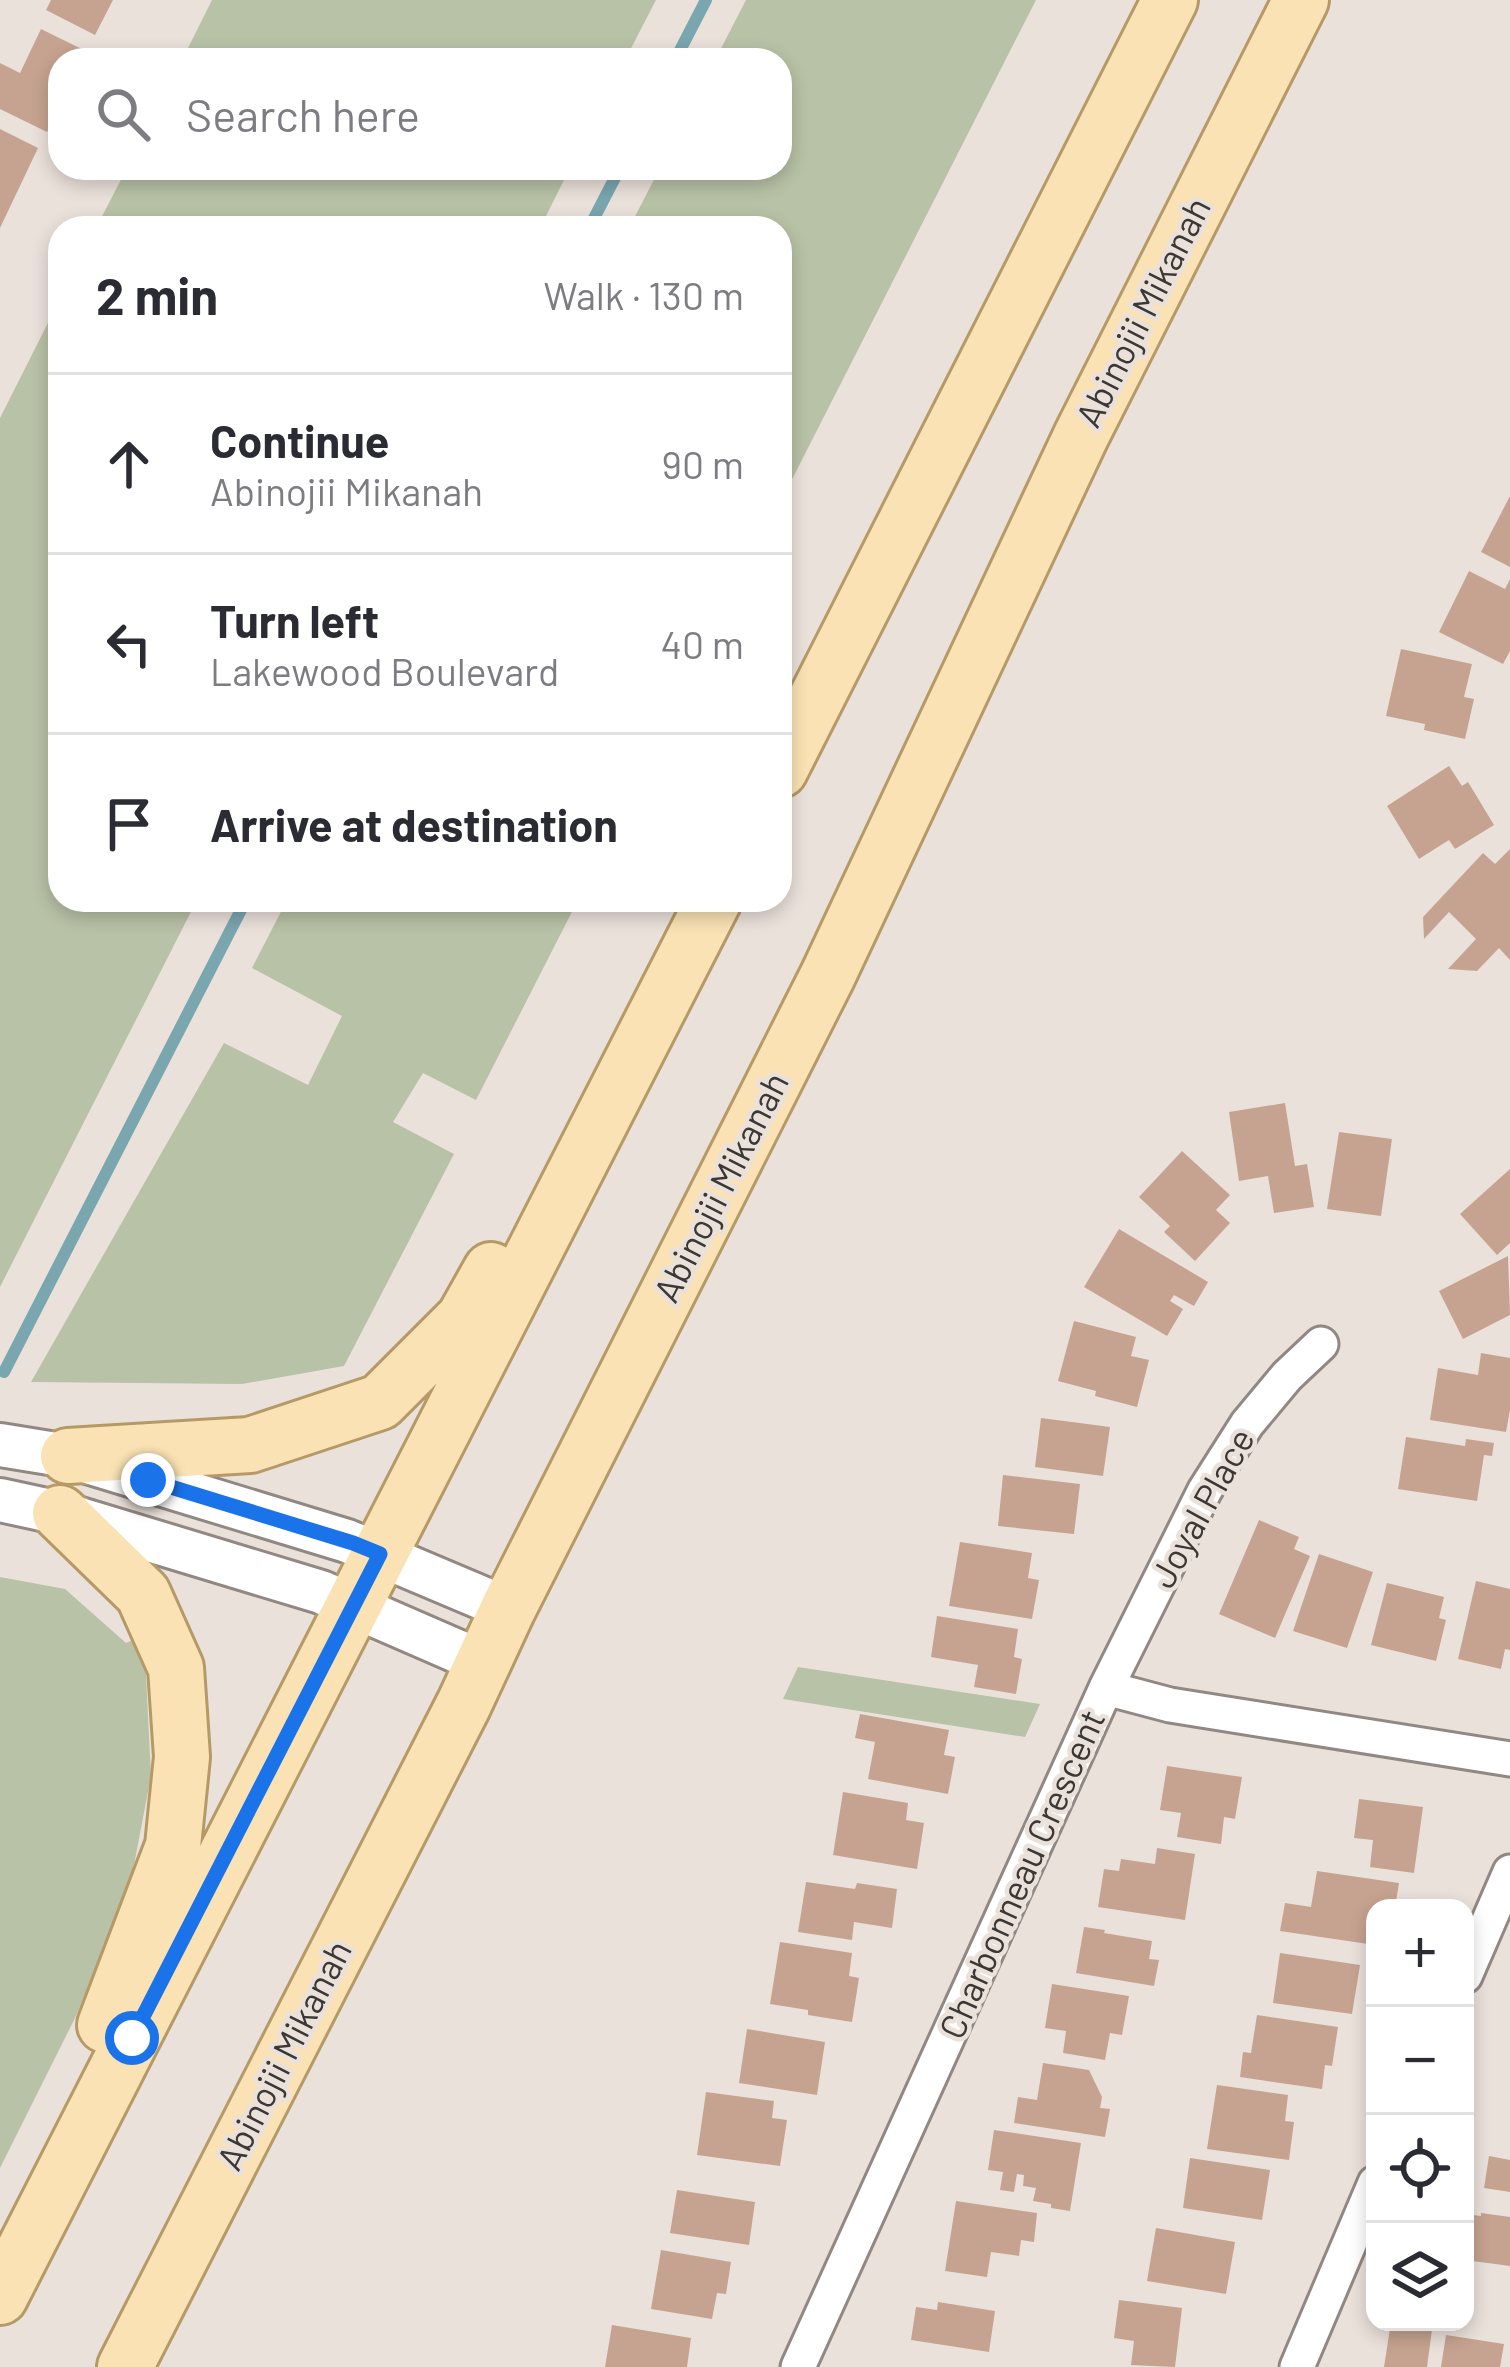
<!DOCTYPE html>
<meta charset="utf-8">
<style>
:root{--surface:#fff;--page:#f7f7f7;--text:#2b2b33;--muted:#7c7c81;--line:#e1e1e2}
body{margin:0;font-family:Barlow,sans-serif;background:var(--page);color:var(--text)}
.controls{position:absolute;right:36px;bottom:36px;display:grid;overflow:hidden;border-radius:24px;box-shadow:0 6px 18px #0003}
.controls button{width:108px;height:108px;display:grid;place-items:center;padding:0;border:0;border-bottom:3px solid var(--line);background:var(--surface);color:var(--text);font:60px sans-serif}
.stop{position:absolute;width:36px;height:36px;margin:-27px;border:9px solid #1a73e8;border-radius:50%;background:#fff}
.stop.end{background:#1a73e8;border-color:#fff;box-shadow:0 3px 12px #0008}
.list{margin:0;padding:0;list-style:none}
h2{display:flex;justify-content:space-between;align-items:center;height:156px;margin:0;padding:0 48px;font-size:51px}
h2 small{font-size:39px;font-weight:400;color:var(--muted)}
.list li{display:grid;grid-template-columns:78px 1fr auto;gap:36px;align-items:center;box-sizing:border-box;height:180px;padding:0 48px;border-top:3px solid var(--line)}
.list b{display:block;font-size:45px;white-space:nowrap}
.list p{margin:0;font-size:39px;white-space:nowrap;color:var(--muted)}
.list em{font-size:39px;font-style:normal;color:var(--muted)}
.icon{flex:none;width:66px;height:66px;fill:none;stroke:currentColor;stroke-width:2;stroke-linecap:round;stroke-linejoin:round}
.map{position:relative;flex:none;width:1510px;height:2367px;overflow:hidden}
.search{position:absolute;background:var(--surface);box-shadow:0 6px 18px #0003;left:48px;top:48px;width:744px;height:132px;display:flex;align-items:center;gap:30px;box-sizing:border-box;padding:0 42px;border-radius:36px;color:var(--muted);font-size:45px}
.panel{position:absolute;background:var(--surface);box-shadow:0 6px 18px #0003;left:48px;top:216px;width:744px;height:696px;border-radius:36px}
.map>svg:first-child{display:block}
</style>
<div class="map">
<svg width="1510" height="2367" viewBox="0 0 1510 2367">
<rect width="100%" height="100%" fill="#ebe1db"/>
<path fill="#b8c2a6" d="M212 0H656L625 60H182Z
M746 0H1036L780 503V228H629L660 168H780V60H715Z
M127 168H570L540 228H96Z
M60 299V900H197L0 1287V418Z
M287 900H578L476 1100 423 1073 393 1122 454 1154 344 1366 242 1384 31 1382 224 1043 308 1085 342 1016 252 968Z
M0 1577 65 1589 126 1643 144 1635 151 1776 129 1891 75 2018 0 2168Z
M798 1667 1040 1704 1025 1737 783 1699Z"/>
<g fill="none" stroke-linecap="round" stroke-linejoin="round">
<path stroke="#7aa6af" stroke-width="12" d="M675 60 706 0
M589 228 620 168
M4 1372 246 900"/>
</g>
<path fill="#c6a390" d="M51 0H113L95 35 46 10Z
M41 29 94 55 92 60H60V115L57 113 47 132 0 109V63L20 73Z
M0 129 38 148 0 228Z
M1510 496V567L1481 552Z
M1469 571 1505 589 1510 579V651L1503 664 1439 632Z
M1401 649 1472 664 1464 697 1474 699 1465 739 1424 730 1425 724 1386 716Z
M1449 766 1462 786 1468 782 1494 825 1455 849 1449 840 1419 859 1387 806Z
M1510 849V960L1499 948 1477 971 1448 969 1476 939 1449 912 1424 939 1423 917 1483 853 1495 864Z
M1285 1103 1295 1166 1307 1164 1314 1207 1274 1213 1268 1176 1239 1181 1229 1112Z
M1339 1132 1392 1139 1381 1216 1327 1209Z
M1182 1151 1230 1195 1216 1210 1230 1223 1195 1261 1164 1232 1170 1226 1139 1197Z
M1510 1169V1243L1497 1255 1460 1214Z
M1119 1229 1208 1282 1194 1306 1174 1295 1170 1301 1183 1309 1167 1336 1084 1287Z
M1508 1256 1510 1315 1463 1339 1439 1291Z
M1074 1321 1136 1337 1131 1356 1149 1360 1137 1407 1095 1396 1096 1391 1058 1381Z
M1481 1353 1510 1358V1410L1506 1432 1430 1420 1438 1368 1478 1375Z
M1041 1418 1110 1427 1103 1476 1035 1467Z
M1406 1437 1465 1446 1466 1439 1494 1443 1492 1456 1484 1455 1477 1501 1398 1489Z
M1003 1475 1080 1484 1074 1534 998 1526Z
M1259 1520 1299 1537 1294 1549 1310 1556 1275 1638 1219 1614Z
M960 1542 1032 1553 1028 1578 1039 1580 1032 1619 949 1606Z
M1319 1554 1373 1572 1347 1648 1293 1631Z
M1476 1581 1510 1589V1650L1505 1649 1501 1669 1458 1659Z
M1387 1583 1444 1597 1439 1618 1446 1620 1436 1661 1371 1645Z
M937 1616 1018 1629 1014 1657 1022 1659 1016 1694 974 1687 978 1665 931 1657Z
M860 1714 949 1730 944 1755 955 1757 948 1794 868 1779 875 1742 855 1738Z
M1167 1766 1242 1777 1235 1819 1224 1817 1221 1844 1177 1837 1181 1813 1160 1810Z
M843 1792 908 1803 906 1820 924 1823 917 1869 833 1855Z
M1359 1799 1423 1807 1414 1873 1370 1867 1373 1840 1354 1838Z
M1157 1848 1195 1854 1185 1920 1098 1907 1104 1869 1119 1871 1121 1859 1155 1864Z
M1317 1871 1399 1883 1395 1908H1375V1945L1280 1931 1285 1903 1311 1907Z
M806 1882 855 1889 857 1883 897 1889 892 1928 854 1922 852 1940 798 1932Z
M1084 1927 1105 1930 1104 1933 1152 1941 1149 1959 1159 1960 1154 1986 1076 1973Z
M780 1942 852 1953 849 1976 859 1978 852 2022 808 2015V2010L770 2004Z
M1280 1953 1360 1965 1352 2014 1273 2003Z
M1052 1984 1129 1996 1122 2035 1110 2033 1105 2060 1063 2053 1066 2031 1045 2028Z
M1257 2015 1338 2027 1332 2066 1325 2065 1322 2089 1240 2077 1243 2052 1251 2053Z
M747 2029 825 2042 817 2095 739 2083Z
M1043 2063 1089 2070 1102 2097 1100 2108 1110 2109 1105 2137 1014 2123 1018 2097 1037 2100Z
M1217 2085 1288 2095 1285 2121 1294 2122 1289 2160 1207 2149Z
M706 2092 774 2101 772 2118 787 2120 780 2166 697 2155Z
M994 2130 1081 2143 1070 2211 1051 2208V2204L1033 2201 1036 2188 1023 2186 1024 2175 1017 2174 1014 2192 1000 2190 1003 2172 988 2170Z
M1489 2156 1510 2160V2192L1484 2188Z
M1190 2158 1270 2170 1262 2220 1183 2208Z
M677 2190 755 2202 749 2245 670 2233Z
M956 2201 1037 2213 1034 2242 1021 2240 1019 2256 991 2252 987 2277 945 2271Z
M1481 2213 1510 2217V2266L1465 2260V2214L1481 2216Z
M1156 2228 1235 2242 1226 2294 1147 2281Z
M661 2250 731 2262 726 2294 717 2293 712 2319 651 2309Z
M1119 2300 1182 2308 1175 2367 1131 2365 1134 2341 1114 2338Z
M938 2302 995 2311 989 2352 911 2340 916 2307 937 2310Z
M1391 2322H1433L1427 2367H1384Z
M612 2325 691 2338 687 2367H605Z
M1446 2335 1504 2344 1500 2367H1441Z"/>
<g fill="none" stroke-linecap="round" stroke-linejoin="round">
<defs>
<path id="minor" d="M1106 1688 1170 1705 1510 1759
M1465 1976 1510 1872
M798 2367 1106 1688 1205 1490 1247 1424 1287 1376 1321 1344
M1297 2367 1375 2183"/>
<path id="tertiary" d="M0 1445 68 1456 347 1541 508 1609
M0 1500 60 1513 321 1592 482 1662"/>
<path id="primary" d="M780 770 1170 0
M68 1456 250 1445 380 1402 464 1318 491 1270
M60 1513 143 1594 176 1668 182 1757 173 1846 105 2025
M0 2297 714 900
M125 2367 464 1704 508 1609 828 975 1081 436 1301 0"/>
</defs>
<use href="#minor" stroke="#918883" stroke-width="39"/>
<use href="#tertiary" stroke="#918883" stroke-width="48"/>
<use href="#primary" stroke="#b59a67" stroke-width="60"/>
<use href="#minor" stroke="#fff" stroke-width="33"/>
<use href="#tertiary" stroke="#fff" stroke-width="42"/>
<use href="#primary" stroke="#fae2b4" stroke-width="54"/>
</g>
<g fill="none" stroke-linecap="round" stroke-linejoin="round">
<path stroke="#1a73e8" stroke-width="15" d="M132 2038 380 1554 353 1543 148 1480"/>
</g>
<g text-anchor="middle" stroke-width="9" stroke-linejoin="round" paint-order="stroke">
<g font-size="36" fill="#3a3734" stroke="#ebe1db">
<text transform="translate(1143 312) rotate(-63)" y="13">Abinojii Mikanah</text>
<text transform="translate(721 1187) rotate(-63)" y="13">Abinojii Mikanah</text>
<text transform="translate(1202 1508) rotate(-61)" y="13">Joyal Place</text>
<text transform="translate(1022 1874) rotate(-66)" y="13">Charbonneau Crescent</text>
<text transform="translate(284 2055) rotate(-63)" y="13">Abinojii Mikanah</text>
</g>
</g>
</svg>
<div class="controls">
<button>+</button>
<button>−</button>
<button><svg class="icon" aria-label="locate" viewBox="0 0 24 24"><circle cx="12" cy="12" r="6"/><path d="M12 2v4M12 18v4M2 12h4M18 12h4"/></svg></button>
<button><svg class="icon" aria-label="layers" viewBox="0 0 24 24"><path d="M12 4l9 5-9 5-9-5zM3 14l9 5 9-5"/></svg></button>
</div>
<div class="stop" style="left:132px;top:2038px"></div>
<div class="stop end" style="left:148px;top:1480px"></div>
<div class="search"><svg class="icon" aria-label="search" viewBox="0 0 24 24"><circle cx="10" cy="10" r="6"/><path d="M15 15l6 6"/></svg>Search here</div>
<section class="panel">
<h2>2 min<small>Walk · 130 m</small></h2>
<ul class="list">
<li><svg class="icon" aria-label="ahead" viewBox="0 0 24 24"><path d="M12 20V5M6 11l6-6 6 6"/></svg><div><b>Continue</b><p>Abinojii Mikanah</p></div><em>90 m</em></li>
<li><svg class="icon" aria-label="left" viewBox="0 0 24 24"><path d="M17 20v-9H6M10 6l-5 5 5 5"/></svg><div><b>Turn left</b><p>Lakewood Boulevard</p></div><em>40 m</em></li>
<li><svg class="icon" aria-label="arrive" viewBox="0 0 24 24"><path d="M6 21V4h12l-3 4 3 4H6"/></svg><div><b>Arrive at destination</b></div></li>
</ul>
</section>
</div>
